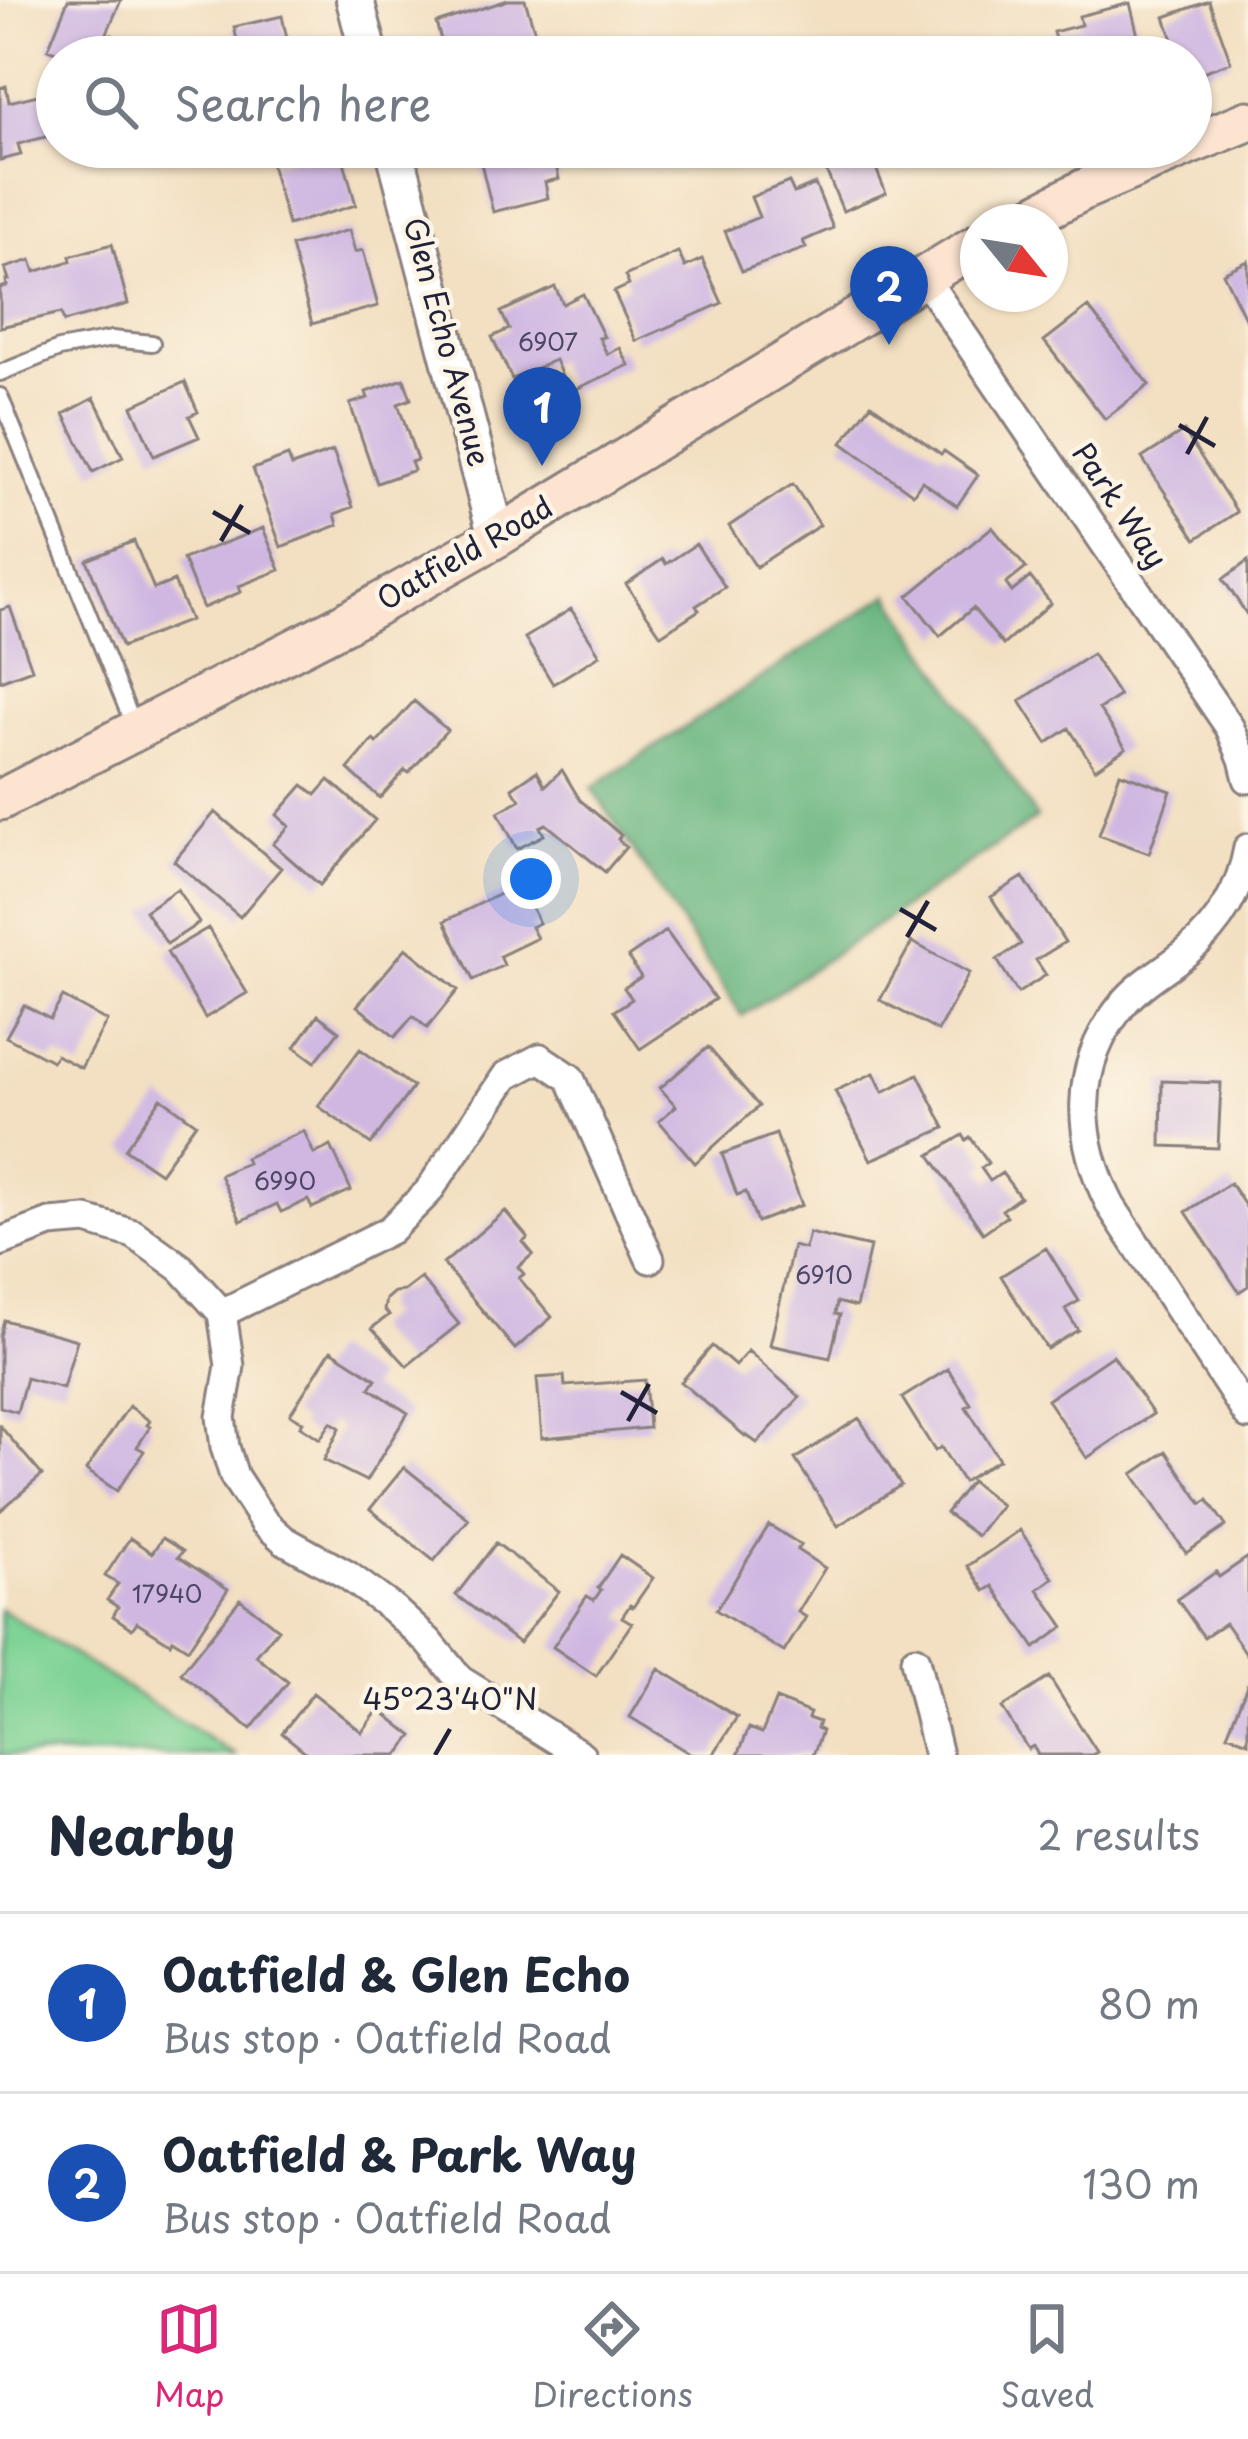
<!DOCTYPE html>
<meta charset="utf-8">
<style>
:root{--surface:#fff;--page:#f6f6f7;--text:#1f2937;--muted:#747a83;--line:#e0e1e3;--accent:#db2777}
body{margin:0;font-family:"Playpen Sans",sans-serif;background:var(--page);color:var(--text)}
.compass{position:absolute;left:960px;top:204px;width:108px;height:108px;border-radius:50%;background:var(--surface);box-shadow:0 3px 9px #0004;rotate:120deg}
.you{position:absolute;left:531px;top:879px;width:42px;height:42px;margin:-30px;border:9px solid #fff;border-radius:50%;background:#1a73e8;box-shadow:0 0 0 18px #1a73e833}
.badge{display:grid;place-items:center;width:78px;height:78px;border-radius:50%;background:var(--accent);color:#fff;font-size:39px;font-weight:700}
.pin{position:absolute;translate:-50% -99px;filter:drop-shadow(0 3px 6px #0008)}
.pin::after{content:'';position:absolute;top:63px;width:42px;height:36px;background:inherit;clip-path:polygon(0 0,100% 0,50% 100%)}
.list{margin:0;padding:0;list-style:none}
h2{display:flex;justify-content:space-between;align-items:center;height:156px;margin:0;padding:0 48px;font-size:51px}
h2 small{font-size:39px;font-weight:400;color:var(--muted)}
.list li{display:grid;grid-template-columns:78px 1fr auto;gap:36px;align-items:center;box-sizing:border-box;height:180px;padding:0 48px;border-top:3px solid var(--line)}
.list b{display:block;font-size:45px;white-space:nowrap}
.list p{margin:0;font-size:39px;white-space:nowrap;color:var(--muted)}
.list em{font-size:39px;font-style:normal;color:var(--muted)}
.icon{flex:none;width:66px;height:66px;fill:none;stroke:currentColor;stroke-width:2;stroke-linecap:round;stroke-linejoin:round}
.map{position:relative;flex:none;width:1248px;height:1755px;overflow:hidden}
.search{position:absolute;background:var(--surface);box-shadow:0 3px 9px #0004;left:36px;right:36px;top:36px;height:132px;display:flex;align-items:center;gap:30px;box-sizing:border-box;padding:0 42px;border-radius:66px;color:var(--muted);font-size:45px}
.sheet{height:516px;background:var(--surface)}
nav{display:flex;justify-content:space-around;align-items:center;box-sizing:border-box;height:168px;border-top:3px solid var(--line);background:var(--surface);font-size:33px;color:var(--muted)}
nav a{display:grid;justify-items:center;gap:6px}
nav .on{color:var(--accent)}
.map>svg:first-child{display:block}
</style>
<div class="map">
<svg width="1248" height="1755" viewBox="0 0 1248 1755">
<rect width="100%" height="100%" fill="#fcf5e5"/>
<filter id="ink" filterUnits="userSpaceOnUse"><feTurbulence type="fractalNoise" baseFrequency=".00833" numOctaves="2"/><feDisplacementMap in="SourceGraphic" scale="24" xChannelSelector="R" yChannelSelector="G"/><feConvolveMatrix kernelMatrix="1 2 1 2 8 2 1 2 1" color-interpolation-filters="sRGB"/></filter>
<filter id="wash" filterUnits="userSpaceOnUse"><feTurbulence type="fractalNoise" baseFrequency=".004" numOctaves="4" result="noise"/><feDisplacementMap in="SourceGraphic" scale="48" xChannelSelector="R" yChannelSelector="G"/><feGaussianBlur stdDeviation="2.7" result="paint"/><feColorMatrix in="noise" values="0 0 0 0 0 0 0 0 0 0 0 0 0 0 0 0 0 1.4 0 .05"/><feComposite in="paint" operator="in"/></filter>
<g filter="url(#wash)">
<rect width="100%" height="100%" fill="#f3dfc1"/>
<path fill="#7fd396" stroke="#507a68" stroke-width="3" d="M0 1609 235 1755H0Z"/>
<path fill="#67b57f" stroke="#446c5d" stroke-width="3" d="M889 594 1037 818 742 1016 592 788Z"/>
<g id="blocks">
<path fill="#cfb7e2" d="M68 0H121L107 33 137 45 132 57H68L48 49Z
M508 0H525L539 45 517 51 519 57H446L436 23Z
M1209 1 1231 62 1191 76V57H1179L1165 17Z
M1130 3 1140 44 1120 49 1122 57H1060L1053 32 1081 25 1079 16Z
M282 16 291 57H241L234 27Z
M1018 43 1021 57H965V55Z
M6 86 9 102 46 93 57 134 18 144 21 155 0 160V88Z
M330 147H340L356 205 288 225 271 164Z
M477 147H552L559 179 545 182 548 198 493 212Z
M821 147H935L894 164 891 159 875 166 886 193 843 211 818 151Z
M789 182 794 193 815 184 833 228 803 241 806 248 742 271 725 231 759 217 751 197Z
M349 230 355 252 363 250 378 306 312 324 291 246Z
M112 244 128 304 64 322 61 313 0 327V288L7 286 6 280H9L5 268 31 260 35 272 71 261 70 256Z
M678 252 685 267 702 259 722 303 636 341 614 292 629 285 625 276Z
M1248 261V324L1223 273Z
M555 287 563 304 583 294 604 337 599 338 607 354 620 348 629 365 569 392 555 360 512 379 492 337 509 329 501 312Z
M1088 307 1149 385 1105 419 1044 341Z
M404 379 411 399 398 404 417 460 411 462 414 470 377 483 350 404 368 398 366 392Z
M185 382 198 412 189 416 199 437 154 456 132 406Z
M94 398 123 457 93 472 64 414Z
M871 404 941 454 944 451 978 475 957 506 922 481 913 494 842 443Z
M1184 431 1237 512 1196 539 1142 458Z
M333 451 353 507 335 514 338 525 281 547 253 469 288 456 292 466Z
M793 484 820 525 756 567 729 526Z
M992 527 1026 568 1006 584 1012 592 1030 577 1051 603 1003 645 973 608 940 636 908 596Z
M263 528 280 570 239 586 241 592 203 608 183 559Z
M134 541 154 589 174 581 190 620 122 647 87 560Z
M696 544 725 587 696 606 699 610 661 635 626 584 663 559 666 564Z
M1248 561V616L1223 579Z
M10 607 32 669 0 681V610Z
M571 609 600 655 553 684 525 638Z
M1092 654 1119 696 1099 709 1126 748 1095 769 1069 728 1047 743 1020 701Z
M414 701 447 730 409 773 405 770 380 798 348 769 373 740 377 743Z
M562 770 580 800 621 835 618 839 626 847 605 872 546 824 540 827 544 835 517 849 498 812 520 800 512 788 537 771 545 786Z
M1120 773 1171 791 1149 853 1099 835Z
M329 780 375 820 320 885 273 844 289 826 277 815 303 785 316 795Z
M215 812 281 868 240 917 174 861Z
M1023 877 1065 942 1036 960 1046 975 1018 993 997 960 1021 944 991 897Z
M520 884 539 923 531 927 537 938 500 956 504 965 473 980 445 921Z
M177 889 199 923 167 944 145 911Z
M208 928 247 993 205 1018 167 952Z
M666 931 715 999 640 1049 614 1011 632 999 624 988 641 977 628 957Z
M912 942 969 973 938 1031 880 1000Z
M406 948 458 990 427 1028 413 1016 395 1037 357 1006Z
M63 997 107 1021 81 1068 56 1055 52 1061 6 1037 24 1005 50 1019Z
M318 1015 339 1031 315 1062 295 1047Z
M708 1047 759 1106 695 1163 659 1121 676 1106 660 1088Z
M360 1049 413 1087 371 1144 318 1106Z
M874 1073 883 1092 918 1074 945 1128 871 1160 835 1091Z
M1162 1081 1221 1083 1218 1148 1161 1146Z
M161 1098 196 1123 160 1173 125 1149Z
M304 1131 314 1154 331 1146 351 1190 312 1208 308 1200 281 1212 277 1204 241 1221 220 1175 247 1163 245 1158Z
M776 1134 802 1205 757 1222 746 1192 737 1195 722 1154Z
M963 1135 966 1140 970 1137 988 1163 981 1168 990 1181 1002 1173 1020 1197 1002 1210 1007 1216 983 1233 930 1155Z
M1230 1183 1248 1210V1286L1239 1292 1186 1212Z
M505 1211 528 1238 523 1242 533 1254 518 1267 524 1274 519 1278 552 1317 515 1349 443 1264Z
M809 1233 870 1247 856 1307 837 1302 835 1314 840 1315 830 1358 770 1345 793 1246 805 1249Z
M1046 1248 1079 1301 1065 1309 1078 1330 1047 1349 1001 1276Z
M421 1278 459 1324 407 1366 372 1328 389 1315 384 1310 386 1299 394 1292 404 1291Z
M4 1320 77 1340 63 1388 26 1378 17 1412 0 1407V1336Z
M712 1346 735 1366 748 1351 800 1397 757 1443 746 1435 745 1436 681 1382Z
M331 1350 376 1379 370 1388 408 1413 366 1481 324 1460 340 1428 331 1422 320 1439 300 1426 303 1422 290 1414Z
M1113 1355 1153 1414 1087 1458 1047 1400Z
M948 1369 971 1404 966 1407 999 1459 963 1482 941 1447 935 1451 902 1398Z
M564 1376 565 1386 645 1380 649 1428 542 1438 537 1378Z
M129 1406 150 1421 147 1425 150 1427 137 1447 144 1451 117 1491 86 1470Z
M859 1418 901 1485 838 1526 795 1459Z
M0 1426 42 1475 0 1511Z
M1166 1451 1202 1504 1208 1500 1226 1526 1186 1553 1133 1474Z
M404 1467 469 1519 434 1561 370 1509Z
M971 1481 1001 1505 977 1536 946 1513Z
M769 1525 801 1545 797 1550 825 1568 798 1612 806 1617 784 1652 716 1610Z
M1020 1530 1053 1578 1038 1589 1064 1627 1035 1648 993 1586 985 1591 968 1566Z
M130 1538 152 1553 162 1538 183 1551 178 1557 228 1589 188 1649 172 1639 170 1643 137 1622 132 1629 113 1616 118 1607 107 1600 118 1584 105 1576Z
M496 1543 559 1591 519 1643 456 1595Z
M620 1555 653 1578 633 1607 630 1605 622 1617 632 1623 596 1676 553 1647 587 1596 594 1600 601 1590 598 1588Z
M1248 1557V1656L1225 1623 1204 1637 1177 1599 1216 1572 1219 1577Z
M240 1599 278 1629 256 1656 288 1682 251 1729 181 1673Z
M659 1669 737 1717 713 1755H692L630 1717Z
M1049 1677 1097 1752 1092 1755H1038L1033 1746 1028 1749 1002 1708Z
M1248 1683V1742L1227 1734Z
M313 1693 362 1732 379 1709 413 1736 398 1755H309L282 1733Z
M776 1699 810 1713 808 1718 819 1722 817 1728 822 1731 813 1755H738L749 1728 762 1733Z"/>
</g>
</g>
<g filter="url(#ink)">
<use href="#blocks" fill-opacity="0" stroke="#8a807e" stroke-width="3"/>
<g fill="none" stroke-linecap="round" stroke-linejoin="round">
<defs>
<path id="service" d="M0 373 59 349 112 339 152 343
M0 396 134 726"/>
<path id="minor" d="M923 276 1230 728 1243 759 1248 779
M1248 848C1241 888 1220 925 1188 951 1167 969 1141 982 1123 1004 1072 1066 1076 1138 1111 1206L1248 1415
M0 1242 50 1223 86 1220 134 1234 181 1268 222 1313 230 1366 221 1417 225 1447 234 1476 264 1522 284 1540 347 1575 392 1608 429 1642 460 1680 581 1755
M222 1313 390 1230 428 1192 506 1076 540 1058 570 1078 650 1259
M915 1660 938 1755"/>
<path id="tertiary" d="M355 0 370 57
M394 147 497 537"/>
<path id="secondary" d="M1191 144 1248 121
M1022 222 1085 189 1184 147
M0 800 343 624 497 537 978 244"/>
</defs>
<use href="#service" stroke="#8a807e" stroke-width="20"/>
<use href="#minor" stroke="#8a807e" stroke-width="33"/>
<use href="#tertiary" stroke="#8a807e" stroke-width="42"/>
<use href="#secondary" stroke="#8a807e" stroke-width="45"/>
<use href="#service" stroke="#fff" stroke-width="14"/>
<use href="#minor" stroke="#fff" stroke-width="27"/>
<use href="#tertiary" stroke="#fff" stroke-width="36"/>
<use href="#secondary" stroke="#fde4d1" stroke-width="39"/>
</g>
</g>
<path fill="none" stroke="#22223b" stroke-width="4.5" d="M1179 425 1215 446M1187 454 1207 417M213 512 250 533M221 541 242 505M900 909 936 930M907 937 928 901M621 1392 657 1413M628 1421 649 1384M435 1755 450 1729"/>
<g text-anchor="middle" stroke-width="9" stroke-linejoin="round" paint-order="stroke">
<g font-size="24" fill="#4d4765">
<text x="548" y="351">6907</text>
<text x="285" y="1190">6990</text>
<text x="824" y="1284">6910</text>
<text x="167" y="1603">17940</text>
</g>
<g font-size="30" fill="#22223b" stroke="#fcf5e5">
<text transform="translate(446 342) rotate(75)" y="10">Glen Echo Avenue</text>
<text transform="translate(1119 506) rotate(56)" y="10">Park Way</text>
<text transform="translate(465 554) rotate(-30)" y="10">Oatfield Road</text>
</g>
</g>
<g font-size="30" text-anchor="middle" fill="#22223b" stroke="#fcf5e5" stroke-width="9" stroke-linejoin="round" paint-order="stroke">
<text x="450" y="1710">45°23'40"N</text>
</g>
</svg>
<svg class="compass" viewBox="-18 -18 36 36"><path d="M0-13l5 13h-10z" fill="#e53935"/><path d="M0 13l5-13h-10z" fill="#747a83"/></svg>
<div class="you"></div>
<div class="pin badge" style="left:542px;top:466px;background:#1a4fb4">1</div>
<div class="pin badge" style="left:889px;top:345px;background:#1a4fb4">2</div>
<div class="search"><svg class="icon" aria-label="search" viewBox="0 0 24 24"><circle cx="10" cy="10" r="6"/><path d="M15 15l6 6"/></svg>Search here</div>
</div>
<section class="sheet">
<h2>Nearby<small>2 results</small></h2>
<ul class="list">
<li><span class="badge" style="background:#1a4fb4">1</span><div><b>Oatfield &amp; Glen Echo</b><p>Bus stop · Oatfield Road</p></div><em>80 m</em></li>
<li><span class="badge" style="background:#1a4fb4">2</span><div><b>Oatfield &amp; Park Way</b><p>Bus stop · Oatfield Road</p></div><em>130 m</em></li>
</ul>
</section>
<nav>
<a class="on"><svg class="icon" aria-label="map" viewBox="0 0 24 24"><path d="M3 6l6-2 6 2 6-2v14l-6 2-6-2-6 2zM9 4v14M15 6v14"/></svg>Map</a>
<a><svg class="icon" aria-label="directions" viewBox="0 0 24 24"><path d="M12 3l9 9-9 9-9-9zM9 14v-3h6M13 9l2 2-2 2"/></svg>Directions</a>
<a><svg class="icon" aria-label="saved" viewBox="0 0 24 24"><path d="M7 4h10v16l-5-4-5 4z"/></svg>Saved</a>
</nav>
